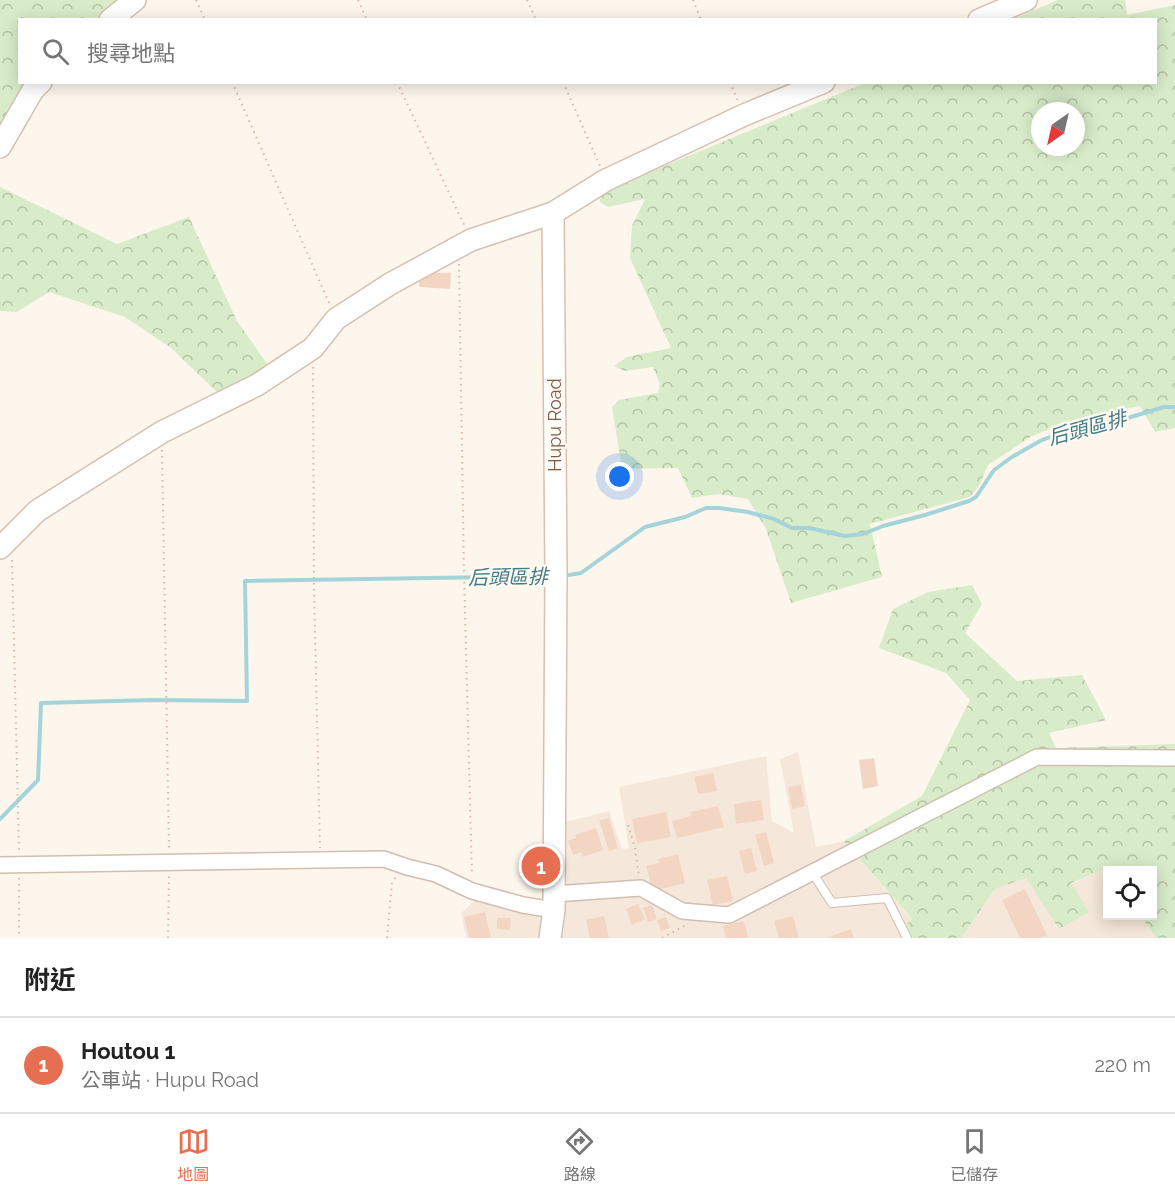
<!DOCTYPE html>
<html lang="zh-TW">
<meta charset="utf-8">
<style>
:root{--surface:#fff;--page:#f2f2f2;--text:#222;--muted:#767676;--line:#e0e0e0;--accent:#e76f51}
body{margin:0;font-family:Raleway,"Noto Sans TC",sans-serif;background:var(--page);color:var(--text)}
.controls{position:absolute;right:18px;bottom:18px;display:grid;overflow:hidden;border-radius:0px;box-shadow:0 3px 15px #0003}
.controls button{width:54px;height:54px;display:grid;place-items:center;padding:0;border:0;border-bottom:2px solid var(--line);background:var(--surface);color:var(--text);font:30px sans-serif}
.compass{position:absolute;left:1031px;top:102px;width:54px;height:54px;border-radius:50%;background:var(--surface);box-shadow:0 3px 15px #0003;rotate:214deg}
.you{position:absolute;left:620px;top:477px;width:21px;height:21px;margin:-15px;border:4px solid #fff;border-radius:50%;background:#1a73e8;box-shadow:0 0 0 9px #1a73e833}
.badge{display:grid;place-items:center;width:39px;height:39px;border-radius:50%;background:var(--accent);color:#fff;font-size:20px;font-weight:700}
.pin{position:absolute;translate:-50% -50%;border:3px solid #fff;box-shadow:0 2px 6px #0006}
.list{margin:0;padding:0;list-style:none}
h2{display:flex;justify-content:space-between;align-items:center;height:78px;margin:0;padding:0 24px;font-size:26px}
h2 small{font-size:20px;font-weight:400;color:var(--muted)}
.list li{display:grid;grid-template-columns:39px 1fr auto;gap:18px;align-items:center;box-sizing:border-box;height:96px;padding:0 24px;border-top:2px solid var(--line)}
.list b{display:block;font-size:22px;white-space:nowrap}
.list p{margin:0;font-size:20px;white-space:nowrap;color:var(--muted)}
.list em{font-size:20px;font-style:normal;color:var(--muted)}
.icon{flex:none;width:33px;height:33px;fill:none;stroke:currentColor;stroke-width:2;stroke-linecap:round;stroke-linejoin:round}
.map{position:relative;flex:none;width:1175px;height:938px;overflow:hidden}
.search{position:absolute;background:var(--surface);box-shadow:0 3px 15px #0003;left:18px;right:18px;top:18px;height:66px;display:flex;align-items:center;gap:15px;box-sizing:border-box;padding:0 21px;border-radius:0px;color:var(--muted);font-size:22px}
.sheet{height:174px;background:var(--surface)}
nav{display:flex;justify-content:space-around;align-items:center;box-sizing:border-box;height:84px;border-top:2px solid var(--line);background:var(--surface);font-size:16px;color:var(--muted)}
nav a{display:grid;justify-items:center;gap:3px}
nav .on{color:var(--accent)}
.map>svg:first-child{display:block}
</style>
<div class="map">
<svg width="1175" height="938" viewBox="0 0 1175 938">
<defs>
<pattern id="forest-crowns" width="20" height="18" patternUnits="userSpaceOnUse" patternTransform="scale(1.5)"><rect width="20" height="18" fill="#d8ecc9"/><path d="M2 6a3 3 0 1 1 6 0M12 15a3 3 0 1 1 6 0" fill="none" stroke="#b4c2a5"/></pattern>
</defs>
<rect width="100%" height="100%" fill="#fdf6ec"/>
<path fill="#f5e8da" d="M798 752 816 847 844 841 912 920 910 938H466L461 913 478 898 559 918 561 823 609 811 622 849 629 848 619 787 766 756 772 821 794 833 780 759Z
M1107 867 1110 870H1108V916H1141L1156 938H961L995 889 1026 878 1059 929 1071 884Z"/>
<path fill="url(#forest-crowns)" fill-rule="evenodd" d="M0 0H121L99 19 20 20V82L32 83 0 133Z
M1058 0H1125L1127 15 1175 5V428L1155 432 1140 406 1070 421 1032 436 988 465 979 486 970 497 870 524 882 577 791 603 766 529 748 499 718 494 692 498 678 468 622 469 612 407 619 400 658 393 660 384 653 367 625 371 614 366 627 357 671 348 630 258 632 226 645 199 608 207 600 202 599 193 865 83 1156 82V20L1013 19ZM1040 111H1076V147H1040Z
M0 187 117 244 189 217 237 321 268 365 222 397 171 348 125 317 49 292 17 312 0 311Z
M972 585 982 604 965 633 1017 681 1082 675 1106 720 1049 733 1056 748 1175 744V938H1156L1141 916H1152V870H1110L1107 868 1071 883 1089 912 1059 929 1026 878 995 889 961 938H910L900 930 912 919 844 841 922 796 970 700 946 673 879 648 893 609 928 592Z"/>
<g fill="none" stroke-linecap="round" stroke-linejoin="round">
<path stroke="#a5d3da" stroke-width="4" d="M563 576 581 573 645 527 685 517 706 508H719L748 512 774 519 792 528H809L845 536 863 534 883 526 925 515 969 501 976 497 994 470 1012 457 1040 441 1072 428 1121 420 1164 407H1175
M0 819 38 780 41 703 152 700 247 701 245 581 550 576"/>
</g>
<path fill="#f3d5c3" d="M420 272 451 273 450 289 419 287Z
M874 758 878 786 863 789 859 760Z
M713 773 717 791 698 794 694 777Z
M801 785 805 806 792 809 788 787Z
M761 800 764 820 736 824 734 804Z
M718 806 724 827 677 838 672 821 691 816 690 812Z
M666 812 671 837 637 843 632 819Z
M609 818 618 848 609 851 599 820Z
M596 828 603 850 583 857 581 852 573 855 568 841 576 838 575 835Z
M766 832 774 863 764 866 755 835Z
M751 848 757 871 745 874 739 851Z
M678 854 685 883 653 891 646 866 659 863 658 859Z
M727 876 733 901 713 905 707 880Z
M1025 889 1047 935 1041 938H1020L1002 900Z
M638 904 645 919 632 925 626 909Z
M652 905 657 919 648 922 643 908Z
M485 912 491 938H469L464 917Z
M604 916 609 938H590L586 920Z
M793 916 799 938H779L774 921Z
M666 917 670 928 661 931 657 920Z
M497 918H511L510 930 497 929Z
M744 921 748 938H726L723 926Z
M851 929 854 938H826Z"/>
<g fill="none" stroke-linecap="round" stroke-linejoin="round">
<defs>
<path id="lane" d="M812 872 832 903 887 898 907 938"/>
<path id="street" d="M0 865 384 859 407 867 436 874 472 891 523 905 554 910
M554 894 641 888 682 911 729 915 1037 757 1175 758"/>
<path id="secondary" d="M110 20 135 0
M979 20 1026 0
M0 147 33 90 41 82
M0 548 37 511 162 432 257 385 313 348 336 319 390 284 471 240 553 213
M550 938 554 910 556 572 553 213 606 180 744 115 824 82"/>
</defs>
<use href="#lane" stroke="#d1beb0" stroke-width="10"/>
<use href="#street" stroke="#d1beb0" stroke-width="18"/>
<use href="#secondary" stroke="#d6c0b0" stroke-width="24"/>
<path stroke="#d9b8a5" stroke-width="2" stroke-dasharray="1.5 4.5" stroke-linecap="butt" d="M196 0 205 20
M358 0 367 20
M527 0 536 20
M693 0 701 20
M232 82 330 305
M397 82 465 227
M563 82 600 166
M730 82 738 101
M459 264 464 574 472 876
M313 367 314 587 320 848
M162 450 169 849
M12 560 19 851
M628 825 635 848 639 877
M19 878V938
M168 938 169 876
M387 938 392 882 396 877
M662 938 686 925"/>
<use href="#lane" stroke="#fff" stroke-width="8"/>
<use href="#street" stroke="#fff" stroke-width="15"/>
<use href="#secondary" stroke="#fff" stroke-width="21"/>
</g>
<g text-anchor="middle" stroke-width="5" stroke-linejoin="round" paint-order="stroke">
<g font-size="18" fill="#7a5c4d" stroke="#fffaf3">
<text transform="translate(555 425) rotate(-90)" y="6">Hupu Road</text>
</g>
<g font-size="20" font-style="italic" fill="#437c86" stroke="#fffaf3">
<text transform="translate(1087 428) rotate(-15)" y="7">后頭區排</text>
<text transform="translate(508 577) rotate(-1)" y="7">后頭區排</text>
</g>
</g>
</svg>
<div class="controls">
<button><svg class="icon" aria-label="locate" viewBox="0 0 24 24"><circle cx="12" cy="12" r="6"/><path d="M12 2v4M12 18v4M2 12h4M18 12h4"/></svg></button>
</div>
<svg class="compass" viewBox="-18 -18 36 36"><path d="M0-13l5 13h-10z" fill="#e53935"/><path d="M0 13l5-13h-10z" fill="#767676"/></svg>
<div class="you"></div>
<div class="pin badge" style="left:541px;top:866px">1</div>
<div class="search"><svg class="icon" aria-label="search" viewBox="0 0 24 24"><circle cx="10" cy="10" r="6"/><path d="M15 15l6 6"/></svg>搜尋地點</div>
</div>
<section class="sheet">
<h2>附近<small></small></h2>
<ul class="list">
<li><span class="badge">1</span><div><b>Houtou 1</b><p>公車站 · Hupu Road</p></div><em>220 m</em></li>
</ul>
</section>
<nav>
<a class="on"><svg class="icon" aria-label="map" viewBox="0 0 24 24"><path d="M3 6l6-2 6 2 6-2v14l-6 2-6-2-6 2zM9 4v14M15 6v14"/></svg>地圖</a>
<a><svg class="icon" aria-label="directions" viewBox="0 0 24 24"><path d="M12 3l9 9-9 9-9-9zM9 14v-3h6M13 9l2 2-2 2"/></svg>路線</a>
<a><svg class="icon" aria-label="saved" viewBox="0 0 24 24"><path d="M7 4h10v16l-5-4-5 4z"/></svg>已儲存</a>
</nav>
